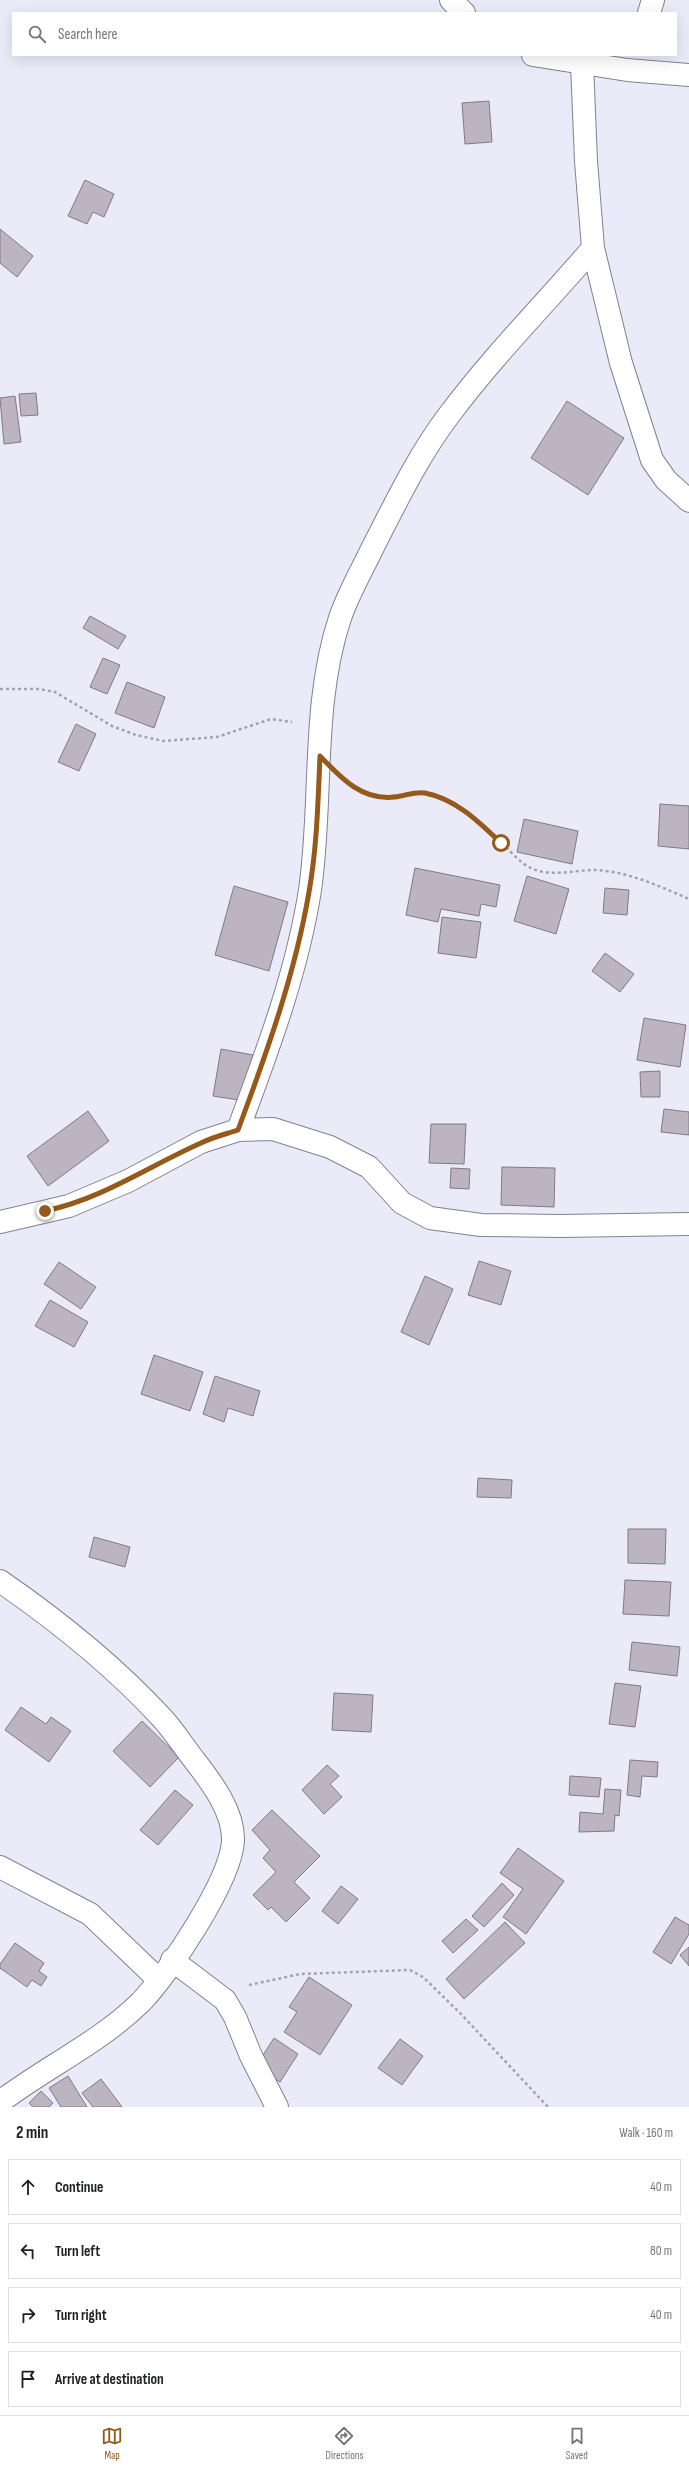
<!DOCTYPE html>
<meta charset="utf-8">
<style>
:root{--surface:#fff;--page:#f2f2f2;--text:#202124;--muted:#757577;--line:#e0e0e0;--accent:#95591a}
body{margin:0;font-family:"Sofia Sans Condensed",sans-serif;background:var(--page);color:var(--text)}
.stop{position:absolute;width:12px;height:12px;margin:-9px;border:3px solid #95591a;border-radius:50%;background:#fff}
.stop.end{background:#95591a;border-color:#fff;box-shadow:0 1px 4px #0008}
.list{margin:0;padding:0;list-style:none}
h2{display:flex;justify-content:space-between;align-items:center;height:52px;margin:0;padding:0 16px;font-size:17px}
h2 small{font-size:13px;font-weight:400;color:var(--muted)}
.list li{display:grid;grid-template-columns:26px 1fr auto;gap:12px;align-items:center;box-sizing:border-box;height:56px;margin:0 8px 8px;padding:0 8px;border:1px solid var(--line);border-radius:0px}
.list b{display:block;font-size:15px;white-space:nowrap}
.list em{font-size:13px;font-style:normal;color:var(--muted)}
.icon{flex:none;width:22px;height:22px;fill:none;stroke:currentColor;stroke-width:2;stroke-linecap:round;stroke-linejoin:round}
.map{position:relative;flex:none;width:689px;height:2107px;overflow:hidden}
.search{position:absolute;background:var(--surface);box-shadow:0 4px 16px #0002;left:12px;right:12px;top:12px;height:44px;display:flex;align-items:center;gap:10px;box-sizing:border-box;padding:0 14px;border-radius:0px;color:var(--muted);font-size:15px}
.sheet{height:308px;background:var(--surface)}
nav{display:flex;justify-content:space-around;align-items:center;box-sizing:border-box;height:56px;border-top:1px solid var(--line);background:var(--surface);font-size:11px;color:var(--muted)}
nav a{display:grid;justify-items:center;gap:2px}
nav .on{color:var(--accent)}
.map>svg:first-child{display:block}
</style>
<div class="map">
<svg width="689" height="2107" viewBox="0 0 689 2107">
<rect width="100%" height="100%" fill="#eaeaf9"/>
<path fill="#bcb4c1" stroke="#817a86" d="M489 101 492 142 465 144 462 103Z
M85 180 114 194 104 217 93 212 87 224 68 216Z
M0 229 33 256 17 277 0 263Z
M36 393 38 415 21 416 19 394Z
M15 396 21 442 4 444 0 398Z
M567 401 624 438 588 495 531 458Z
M90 616 126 636 118 649 83 628Z
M103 658 120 665 107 694 90 687Z
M127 682 165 697 154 728 115 713Z
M76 724 96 734 79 771 58 762Z
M660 804 689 806V849L658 846Z
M524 819 578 831 572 864 517 852Z
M415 868 500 885 496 907 481 904 479 916 441 909 438 922 406 915Z
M527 876 569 889 556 934 514 921Z
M234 886 288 902 269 971 215 955Z
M605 888 629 890 627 915 603 913Z
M442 917 481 922 476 958 438 953Z
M605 953 634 974 620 992 592 971Z
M644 1018 686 1025 680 1067 637 1060Z
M221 1049 253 1055 245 1101 213 1096Z
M660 1071V1097H641L640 1072Z
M664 1109 689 1112V1135L661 1132Z
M88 1111 109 1141 48 1186 27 1156Z
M431 1124H466L464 1164 429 1163Z
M502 1167 555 1168 554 1207 501 1205Z
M451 1168 470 1169 469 1189 450 1188Z
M479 1261 511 1271 501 1305 468 1295Z
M59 1262 96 1287 81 1309 44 1284Z
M425 1276 453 1289 429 1345 401 1332Z
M50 1300 88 1322 74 1347 35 1326Z
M154 1355 203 1372 190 1411 141 1394Z
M215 1376 260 1391 253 1416 228 1408 224 1422 203 1414Z
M478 1478 512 1480 511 1498 477 1497Z
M628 1529H666L665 1564 628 1563Z
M94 1537 130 1547 125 1567 89 1557Z
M625 1580 671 1582 669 1616 623 1614Z
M632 1642 680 1647 677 1676 629 1670Z
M615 1683 641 1686 635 1727 609 1724Z
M334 1693 373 1695 371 1732 332 1730Z
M21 1707 46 1724 51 1717 71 1731 49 1762 5 1730Z
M142 1721 179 1757 150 1787 113 1751Z
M630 1760 658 1762 657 1777 642 1776 640 1797 627 1795Z
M327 1765 339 1776 330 1784 342 1797 324 1814 302 1790Z
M570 1776 601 1778 599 1797 569 1795Z
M605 1789 621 1790 619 1816 615 1815 614 1831 579 1832 580 1812 603 1814Z
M175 1790 193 1805 158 1845 140 1830Z
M272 1810 320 1856 294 1882 310 1898 286 1922 271 1907 268 1910 253 1895 276 1872 263 1858 270 1850 252 1830Z
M518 1848 564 1881 526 1934 503 1917 523 1889 500 1873Z
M502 1883 514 1895 484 1927 472 1916Z
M341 1886 358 1899 338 1924 322 1911Z
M675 1917 689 1925V1934L671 1964 653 1952Z
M466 1919 478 1930 453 1953 442 1941Z
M505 1922 525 1943 464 1999 446 1979Z
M15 1943 44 1963 39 1971 47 1977 41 1986 32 1980 27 1987 0 1968V1964Z
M689 1947V1966L680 1955Z
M309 1977 352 2005 320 2055 284 2032 297 2012 289 2007Z
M274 2038 298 2054 280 2082 256 2066Z
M400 2039 423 2056 402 2085 378 2068Z
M68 2076 87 2107H61L49 2088Z
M101 2079 122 2107H93L82 2093Z
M41 2091 53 2103 49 2107H33L29 2103Z"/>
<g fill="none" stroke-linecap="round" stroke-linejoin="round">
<defs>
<path id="minor" d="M451 0 464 13
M649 13 653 0
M533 55 627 70 689 75
M582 64 586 161 593 248 621 363 652 460 666 480 689 501
M238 1130C267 1052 297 973 310 890 323 801 311 705 340 618 348 594 362 570 373 547 396 502 418 456 449 415 493 356 545 304 593 248
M0 1222 69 1206 128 1181 201 1142 238 1130 273 1129 330 1147 369 1167 402 1203 430 1218 481 1225 560 1226 689 1224
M0 1581C58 1621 114 1666 162 1718 174 1731 184 1747 195 1761 212 1783 234 1812 233 1841 231 1880 169 1973 141 2002 99 2043 46 2067 0 2102
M0 1867 90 1914 159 1980
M172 1960 225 2000 235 2017 251 2056 277 2107"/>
</defs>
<use href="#minor" stroke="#82828f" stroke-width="24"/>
<path stroke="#a3a3af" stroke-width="2.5" stroke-dasharray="3 3" stroke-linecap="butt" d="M0 689H39L55 692 112 726 136 735 163 741 217 737 271 719 292 722
M348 783C384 812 401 785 434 795 462 803 483 825 503 844 512 853 521 864 533 869 553 877 574 870 594 870 627 871 659 886 689 899
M249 1985 300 1974 410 1970 423 1977 460 2013 548 2107"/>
<use href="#minor" stroke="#fff" stroke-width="22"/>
</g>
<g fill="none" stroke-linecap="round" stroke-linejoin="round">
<path stroke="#95591a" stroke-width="5" d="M45 1211C102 1199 149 1166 201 1143 213 1137 226 1134 238 1130 267 1052 295 974 309 892 317 847 318 801 320 756 341 778 362 801 395 797 405 796 415 791 425 793 456 799 479 822 501 843"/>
</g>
</svg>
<div class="stop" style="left:501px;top:843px"></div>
<div class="stop end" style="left:45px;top:1211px"></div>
<div class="search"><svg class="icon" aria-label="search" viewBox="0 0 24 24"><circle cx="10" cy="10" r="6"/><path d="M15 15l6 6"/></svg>Search here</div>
</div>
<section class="sheet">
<h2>2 min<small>Walk · 160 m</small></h2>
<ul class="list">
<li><svg class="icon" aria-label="ahead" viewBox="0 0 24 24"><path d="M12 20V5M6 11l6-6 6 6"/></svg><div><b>Continue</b></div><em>40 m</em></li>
<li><svg class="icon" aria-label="left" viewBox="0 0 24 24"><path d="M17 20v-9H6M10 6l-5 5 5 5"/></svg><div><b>Turn left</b></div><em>80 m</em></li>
<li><svg class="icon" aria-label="right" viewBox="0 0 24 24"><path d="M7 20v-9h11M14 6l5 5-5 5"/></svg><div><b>Turn right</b></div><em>40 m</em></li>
<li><svg class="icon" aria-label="arrive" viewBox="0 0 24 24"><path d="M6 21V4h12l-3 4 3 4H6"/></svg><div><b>Arrive at destination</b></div></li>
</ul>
</section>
<nav>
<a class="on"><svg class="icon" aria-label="map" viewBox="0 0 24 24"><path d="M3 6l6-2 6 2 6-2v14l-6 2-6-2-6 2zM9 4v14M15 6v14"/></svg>Map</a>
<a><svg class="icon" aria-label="directions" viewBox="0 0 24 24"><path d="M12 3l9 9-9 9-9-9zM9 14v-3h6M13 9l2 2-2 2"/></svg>Directions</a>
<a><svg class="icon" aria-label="saved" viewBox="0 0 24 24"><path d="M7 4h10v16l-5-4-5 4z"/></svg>Saved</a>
</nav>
